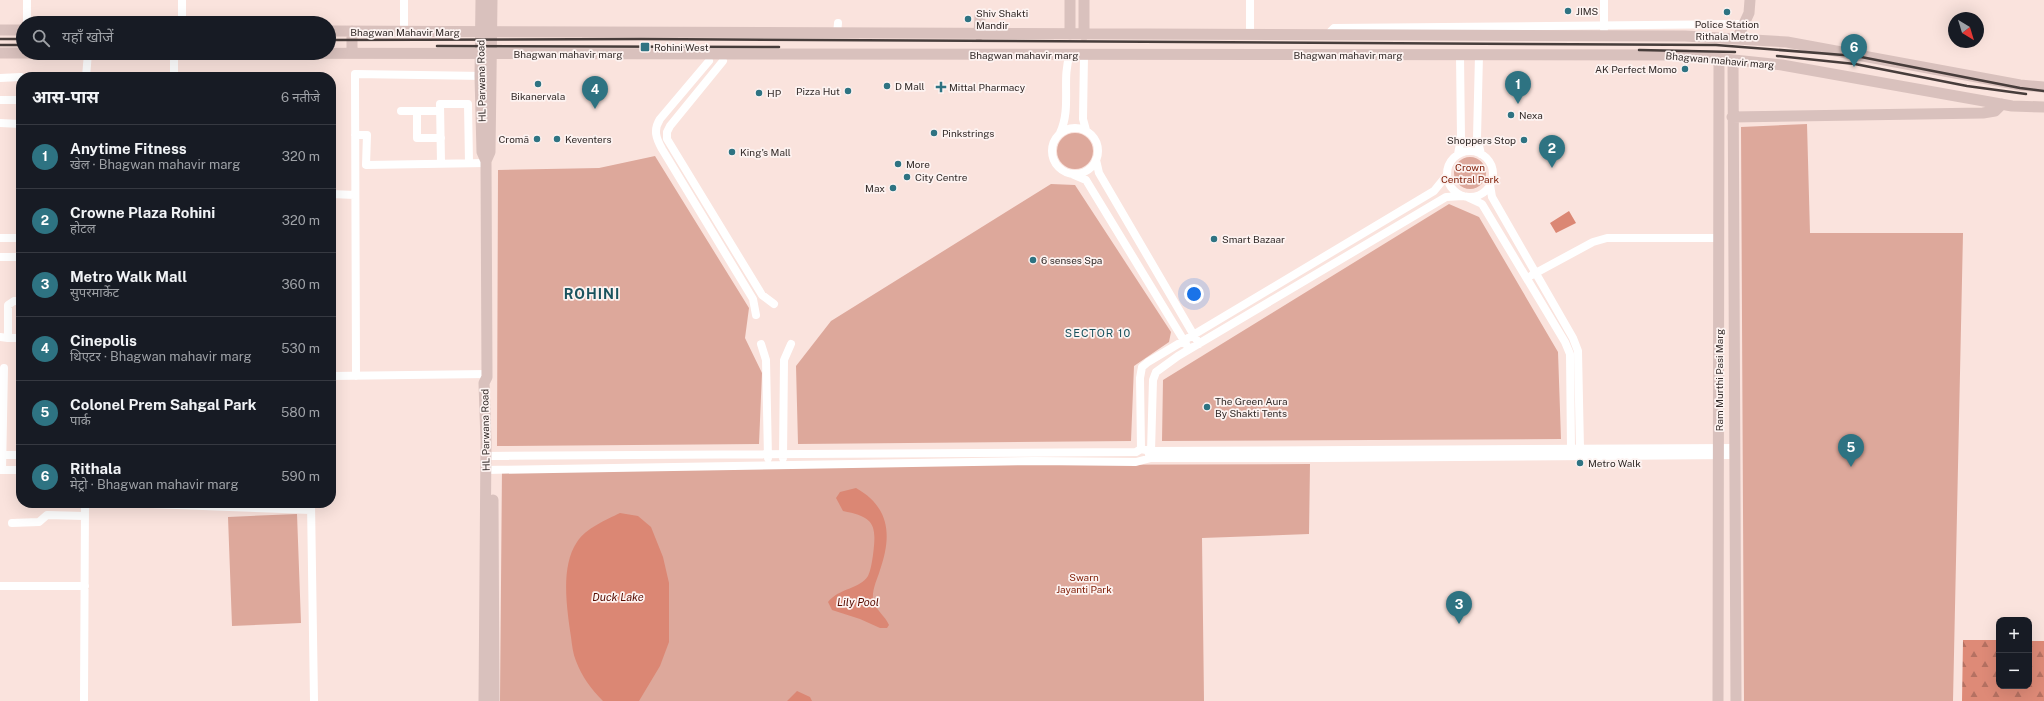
<!DOCTYPE html>
<html lang="hi">
<meta charset="utf-8">
<style>
:root{--surface:#171b24;--page:#242831;--text:#f1f3f6;--muted:#9ea1a6;--line:#363941;--accent:#2e7382}
body{margin:0;font-family:"Public Sans","Noto Sans Devanagari",sans-serif;background:var(--page);color:var(--text)}
.controls{position:absolute;right:12px;bottom:12px;display:grid;overflow:hidden;border-radius:8px;box-shadow:0 4px 16px #0002}
.controls button{width:36px;height:36px;display:grid;place-items:center;padding:0;border:0;border-bottom:1px solid var(--line);background:var(--surface);color:var(--text);font:20px sans-serif}
.compass{position:absolute;left:1948px;top:12px;width:36px;height:36px;border-radius:50%;background:var(--surface);box-shadow:0 4px 16px #0002;rotate:142deg}
.you{position:absolute;left:1194px;top:294px;width:14px;height:14px;margin:-10px;border:3px solid #fff;border-radius:50%;background:#1a73e8;box-shadow:0 0 0 6px #1a73e833}
.badge{display:grid;place-items:center;width:26px;height:26px;border-radius:50%;background:var(--accent);color:#fff;font-size:13px;font-weight:700}
.pin{position:absolute;translate:-50% -33px;filter:drop-shadow(0 1px 2px #0008)}
.pin::after{content:'';position:absolute;top:21px;width:14px;height:12px;background:inherit;clip-path:polygon(0 0,100% 0,50% 100%)}
.list{margin:0;padding:0;list-style:none}
h2{display:flex;justify-content:space-between;align-items:center;height:52px;margin:0;padding:0 16px;font-size:17px}
h2 small{font-size:13px;font-weight:400;color:var(--muted)}
.list li{display:grid;grid-template-columns:26px 1fr auto;gap:12px;align-items:center;box-sizing:border-box;height:64px;padding:0 16px;border-top:1px solid var(--line)}
.list b{display:block;font-size:15px;white-space:nowrap}
.list p{margin:0;font-size:13px;white-space:nowrap;color:var(--muted)}
.list em{font-size:13px;font-style:normal;color:var(--muted)}
.icon{flex:none;width:22px;height:22px;fill:none;stroke:currentColor;stroke-width:2;stroke-linecap:round;stroke-linejoin:round}
.map{position:relative;flex:none;width:2044px;height:701px;overflow:hidden}
.search{position:absolute;background:var(--surface);box-shadow:0 4px 16px #0002;left:16px;top:16px;width:320px;height:44px;display:flex;align-items:center;gap:10px;box-sizing:border-box;padding:0 14px;border-radius:22px;color:var(--muted);font-size:15px}
.panel{position:absolute;background:var(--surface);box-shadow:0 4px 16px #0002;left:16px;top:72px;width:320px;height:436px;border-radius:16px}
.map>svg:first-child{display:block}
</style>
<div class="map">
<svg width="2044" height="701" viewBox="0 0 2044 701">
<defs>
<pattern id="forest-firs" width="22" height="20" patternUnits="userSpaceOnUse"><rect width="22" height="20" fill="#de8a77"/><path d="M5 1l3.5 6h-7zM16 11l3.5 6h-7z" fill="#b57162"/></pattern>
</defs>
<rect width="100%" height="100%" fill="#fae3dd"/>
<path fill="#dda89b" d="M1807 124 1810 233H1963L1953 701H1744L1741 127Z
M1057 151a18 18 0 1 1 36 0a18 18 0 1 1-36 0Z
M655 156 749 308 745 338 762 373 759 444 497 446 498 170 599 168Z
M1454 173a16 16 0 1 1 32 0a16 16 0 1 1-32 0Z
M1051 184 1075 185 1171 332 1169 342 1134 366 1131 441 798 444 796 366 831 321Z
M1449 204 1479 217 1558 352 1561 439 1162 441 1163 380Z
M1310 464 1309 534 1202 538 1204 701H500L502 467Z
M297 514 301 623 232 626 228 517Z"/>
<path fill="url(#forest-firs)" d="M1963 640H1999V686H2029V641H2044V701H1962Z"/>
<path fill="#db8774" d="M1569 211 1576 223 1556 233 1550 223Z
M856 488C890 507 892 536 880 570 877 580 872 589 873 600 874 608 886 617 889 625L887 628H880L860 619 832 610 828 602C839 588 860 589 868 576 871 570 872 561 873 555 877 524 874 517 843 511L836 498 840 492Z
M620 513 638 516 651 527 663 557 669 583V642L660 666 639 701H603C591 689 582 677 576 661 573 654 572 645 571 637 567 609 560 567 577 542 586 528 606 520 620 513Z
M797 691 810 697 812 701H787Z"/>
<g fill="none" stroke-linecap="round" stroke-linejoin="round">
<path stroke="#fff" stroke-width="8" d="M27 0V23
M404 0V32
M182 23V0
M1604 29V0
M837 34 838 23
M1250 35V0
M1332 35 1331 31 1334 28 1744 24
M174 54V77
M1084 55 1083 119 1086 130
M1479 55 1477 138 1481 154
M709 61 660 119C653 130 656 138 662 149L753 299 756 315
M723 61 670 126 667 132V139L762 295 774 304
M86 77 88 53
M0 78 21 77
M0 100H21
M401 111H417V138H441
M417 111H440
M0 123 21 124
M1052 151a23 23 0 1 1 46 0a23 23 0 1 1-46 0Z
M1060 133C1072 107 1061 80 1070 54
M355 135H367L366 165 486 163
M1447 174a23 23 0 1 1 46 0a23 23 0 1 1-46 0Z
M1458 154 1461 139 1460 55
M1096 160 1099 173 1199 344
M441 163 440 104H468L469 163
M1072 174 1086 180 1189 349
M1490 185 1492 197 1573 338 1578 351 1580 449
M331 194 355 195
M1467 197 1482 204 1565 342 1570 354 1571 449
M0 238H21
M0 257H21
M1532 275 1593 242 1607 238H1720
M21 301H14L8 305V338H21
M0 337 8 338
M761 344 766 360 768 458
M331 376 487 374
M356 376 355 74 484 76
M1141 449 1140 378 1142 367 1148 362 1434 191 1447 175
M1149 454 1151 451 1153 380 1156 372 1178 356 1446 197 1463 196
M7 455H21
M485 456 1136 452 1141 449 1151 451 1735 448
M783 458 784 360 791 344
M0 470H21
M2 470 4 368
M486 470 1034 461 1136 462 1151 458H1321L1735 455
M123 503 311 510
M311 503 314 701
M12 523 39 522 47 515 85 516
M0 586H85
M84 701 85 503"/>
<path stroke="#d9c1bd" stroke-width="11" d="M481 0 480 76 482 152 486 161
M0 30H23
M329 31 1685 36 1787 42 2020 85 2044 87
M1070 34V0
M979 35 980 16
M1084 35V0
M1737 39 1749 13 1750 0
M0 53 1686 55 1782 65 2012 106 2044 107
M352 53V31
M1733 60 1736 701
M1732 117 1983 113 1995 111 2002 104
M493 500 494 701
M484 701 486 441 484 383 487 377 486 161 490 152 492 0
M1718 701 1719 58"/>
<path stroke="#473d3b" stroke-width="2.5" d="M0 39H23
M329 40 641 39 1716 45 1856 56 2020 88 2044 91
M0 45H23
M437 46 779 47
M1639 50 1735 52
M1777 56 1855 64 1967 86 2026 94"/>
</g>
<g fill="#2e7382" stroke="#fdf3f1" stroke-width="1.5">
<circle cx="1568" cy="11" r="4"/>
<circle cx="1727" cy="12" r="4"/>
<circle cx="968" cy="19" r="4"/>
<rect x="640" y="42" width="10" height="10" rx="2"/>
<circle cx="1685" cy="69" r="4"/>
<circle cx="538" cy="84" r="4"/>
<circle cx="887" cy="86" r="4"/>
<path d="M939 81h4v4h4v4h-4v4h-4v-4h-4v-4h4z"/>
<circle cx="848" cy="91" r="4"/>
<circle cx="759" cy="93" r="4"/>
<circle cx="1511" cy="115" r="4"/>
<circle cx="934" cy="133" r="4"/>
<circle cx="537" cy="139" r="4"/>
<circle cx="557" cy="139" r="4"/>
<circle cx="1524" cy="140" r="4"/>
<circle cx="732" cy="152" r="4"/>
<circle cx="898" cy="164" r="4"/>
<circle cx="907" cy="177" r="4"/>
<circle cx="893" cy="188" r="4"/>
<circle cx="1214" cy="239" r="4"/>
<circle cx="1033" cy="260" r="4"/>
<circle cx="1207" cy="407" r="4"/>
<circle cx="1580" cy="463" r="4"/>
</g>
<g text-anchor="middle" stroke-width="3.5" stroke-linejoin="round" paint-order="stroke">
<g font-size="10" fill="#322a28" stroke="#fdf3f1" text-anchor="start">
<text x="1576" y="15">JIMS</text>
<text x="976" y="17">Shiv Shakti<tspan x="976" dy="12">Mandir</tspan></text>
<text x="1727" y="28" text-anchor="middle">Police Station<tspan x="1727" dy="12">Rithala Metro</tspan></text>
<text x="654" y="51">Rohini West</text>
<text x="1677" y="73" text-anchor="end">AK Perfect Momo</text>
<text x="895" y="90">D Mall</text>
<text x="949" y="91">Mittal Pharmacy</text>
<text x="840" y="95" text-anchor="end">Pizza Hut</text>
<text x="767" y="97">HP</text>
<text x="538" y="100" text-anchor="middle">Bikanervala</text>
<text x="1519" y="119">Nexa</text>
<text x="942" y="137">Pinkstrings</text>
<text x="529" y="143" text-anchor="end">Cromā</text>
<text x="565" y="143">Keventers</text>
<text x="1516" y="144" text-anchor="end">Shoppers Stop</text>
<text x="740" y="156">King's Mall</text>
<text x="906" y="168">More</text>
<text x="915" y="181">City Centre</text>
<text x="885" y="192" text-anchor="end">Max</text>
<text x="1222" y="243">Smart Bazaar</text>
<text x="1041" y="264">6 senses Spa</text>
<text x="1215" y="405">The Green Aura<tspan x="1215" dy="12">By Shakti Tents</tspan></text>
<text x="1588" y="467">Metro Walk</text>
</g>
<g font-size="10" fill="#322a28" stroke="#fdf3f1">
<text x="405" y="36">Bhagwan Mahavir Marg</text>
<text x="568" y="58">Bhagwan mahavir marg</text>
<text x="1024" y="59">Bhagwan mahavir marg</text>
<text x="1348" y="59">Bhagwan mahavir marg</text>
<text transform="translate(1720 60) rotate(5)" y="4">Bhagwan mahavir marg</text>
<text transform="translate(481 81) rotate(-91)" y="4">HL Parwana Road</text>
<text transform="translate(1719 380) rotate(-90)" y="4">Ram Murthi Pasi Marg</text>
<text transform="translate(485 430) rotate(-91)" y="4">HL Parwana Road</text>
</g>
<g font-size="10" fill="#7e1b04" stroke="#fdf3f1">
<text x="1470" y="171">Crown<tspan x="1470" dy="12">Central Park</tspan></text>
<text x="1084" y="581">Swarn<tspan x="1084" dy="12">Jayanti Park</tspan></text>
</g>
<g font-size="11" letter-spacing="1" fill="#1a535e" stroke="#fdf3f1">
<text x="1098" y="337">SECTOR 10</text>
</g>
<g font-size="11" font-style="italic" fill="#580c00" stroke="#fdf3f1">
<text x="618" y="601">Duck Lake</text>
<text x="858" y="606">Lily Pool</text>
</g>
<g font-size="14" font-weight="bold" letter-spacing="1" fill="#1a535e" stroke="#fdf3f1">
<text x="592" y="299">ROHINI</text>
</g>
</g>
</svg>
<div class="controls">
<button>+</button>
<button>−</button>
</div>
<svg class="compass" viewBox="-18 -18 36 36"><path d="M0-13l5 13h-10z" fill="#e53935"/><path d="M0 13l5-13h-10z" fill="#9ea1a6"/></svg>
<div class="you"></div>
<div class="pin badge" style="left:1518px;top:104px">1</div>
<div class="pin badge" style="left:1552px;top:168px">2</div>
<div class="pin badge" style="left:1459px;top:624px">3</div>
<div class="pin badge" style="left:595px;top:109px">4</div>
<div class="pin badge" style="left:1851px;top:467px">5</div>
<div class="pin badge" style="left:1854px;top:67px">6</div>
<div class="search"><svg class="icon" aria-label="search" viewBox="0 0 24 24"><circle cx="10" cy="10" r="6"/><path d="M15 15l6 6"/></svg>यहाँ खोजें</div>
<section class="panel">
<h2>आस-पास<small>6 नतीजे</small></h2>
<ul class="list">
<li><span class="badge">1</span><div><b>Anytime Fitness</b><p>खेल · Bhagwan mahavir marg</p></div><em>320 m</em></li>
<li><span class="badge">2</span><div><b>Crowne Plaza Rohini</b><p>होटल</p></div><em>320 m</em></li>
<li><span class="badge">3</span><div><b>Metro Walk Mall</b><p>सुपरमार्केट</p></div><em>360 m</em></li>
<li><span class="badge">4</span><div><b>Cinepolis</b><p>थिएटर · Bhagwan mahavir marg</p></div><em>530 m</em></li>
<li><span class="badge">5</span><div><b>Colonel Prem Sahgal Park</b><p>पार्क</p></div><em>580 m</em></li>
<li><span class="badge">6</span><div><b>Rithala</b><p>मेट्रो · Bhagwan mahavir marg</p></div><em>590 m</em></li>
</ul>
</section>
</div>
